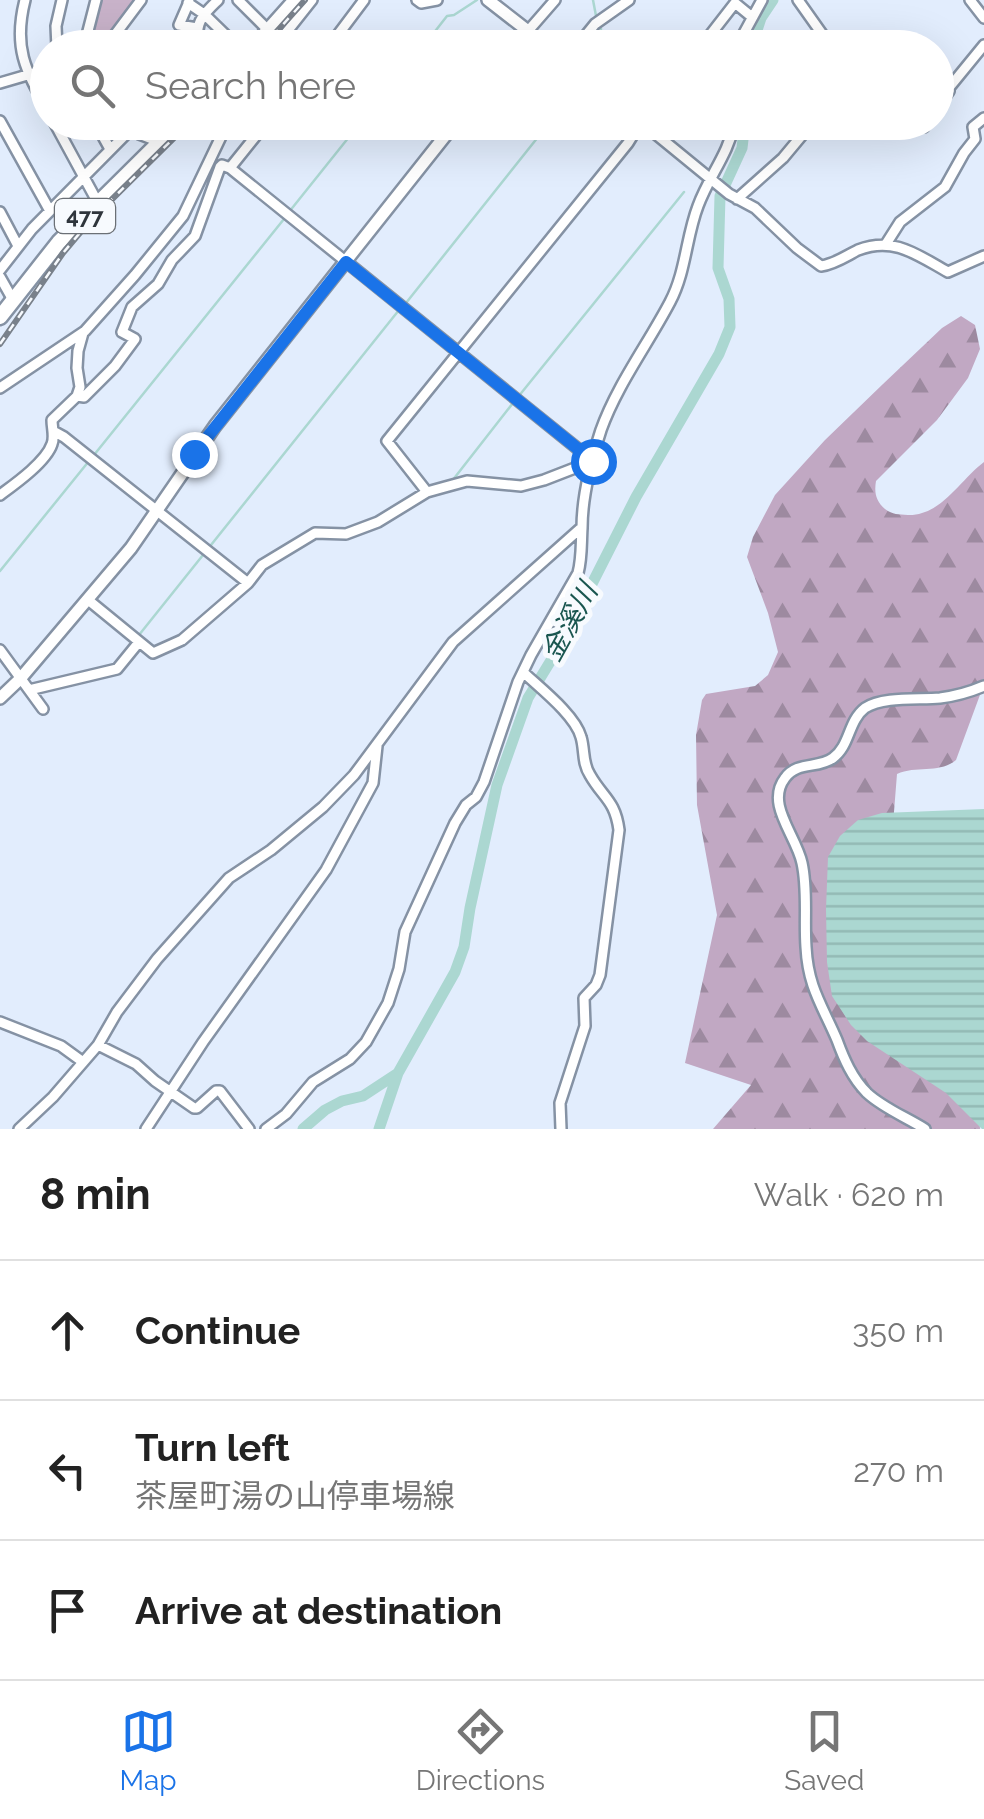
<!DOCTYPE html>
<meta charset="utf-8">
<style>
:root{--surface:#fff;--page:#f6f6f6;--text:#222;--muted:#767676;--line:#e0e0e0;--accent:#1a73e8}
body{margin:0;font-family:Raleway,"Noto Sans JP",sans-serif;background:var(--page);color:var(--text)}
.stop{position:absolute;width:30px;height:30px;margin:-22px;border:8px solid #1a73e8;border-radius:50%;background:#fff}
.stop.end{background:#1a73e8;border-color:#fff;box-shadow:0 2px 10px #0008}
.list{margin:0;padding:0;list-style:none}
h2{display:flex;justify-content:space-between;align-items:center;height:130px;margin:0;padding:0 40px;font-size:42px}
h2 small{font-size:32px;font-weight:400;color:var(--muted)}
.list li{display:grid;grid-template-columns:65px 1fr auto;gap:30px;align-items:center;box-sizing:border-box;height:140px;padding:0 40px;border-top:2px solid var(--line)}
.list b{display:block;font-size:38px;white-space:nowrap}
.list p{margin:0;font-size:32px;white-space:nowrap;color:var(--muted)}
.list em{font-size:32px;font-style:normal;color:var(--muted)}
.icon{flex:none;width:55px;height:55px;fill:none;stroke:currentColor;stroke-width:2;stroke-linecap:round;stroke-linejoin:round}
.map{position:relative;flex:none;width:984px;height:1129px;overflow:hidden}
.search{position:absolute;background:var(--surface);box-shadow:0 10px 40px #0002;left:30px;right:30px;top:30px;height:110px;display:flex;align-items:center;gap:25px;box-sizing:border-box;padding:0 35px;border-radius:55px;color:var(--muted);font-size:38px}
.sheet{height:550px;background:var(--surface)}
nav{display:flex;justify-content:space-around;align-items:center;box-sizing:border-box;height:140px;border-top:2px solid var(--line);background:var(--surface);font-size:28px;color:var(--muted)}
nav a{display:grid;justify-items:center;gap:5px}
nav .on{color:var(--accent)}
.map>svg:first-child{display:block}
</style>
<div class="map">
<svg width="984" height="1129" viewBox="0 0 984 1129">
<defs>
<pattern id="forest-firs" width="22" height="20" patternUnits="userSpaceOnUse" patternTransform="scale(2.5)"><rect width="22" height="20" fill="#c1a8c3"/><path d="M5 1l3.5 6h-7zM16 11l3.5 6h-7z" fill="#9d8aa0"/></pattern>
<pattern id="water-rules" width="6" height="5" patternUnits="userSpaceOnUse" patternTransform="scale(2.5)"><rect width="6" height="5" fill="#abd7d1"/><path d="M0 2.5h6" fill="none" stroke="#93b9b4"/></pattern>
</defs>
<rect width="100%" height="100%" fill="#e2edfd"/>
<path fill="#c8b2c9" d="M98 0H137L102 47H94L92 26Z"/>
<path fill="url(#forest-firs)" d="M961 316 975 325 980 349 968 378 937 420 876 481C874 493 876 501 885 509 893 515 898 514 908 515 941 516 960 480 984 462V684L956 760C940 774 917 765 897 774L888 887 978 1089 980 1129H713L751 1085 685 1063 717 915 697 805 696 735 702 700 706 694 755 686 768 675 778 652 768 613 747 557 753 537 775 495 825 440 883 384 942 328Z"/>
<path fill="url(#water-rules)" d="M984 809V1129H982L946 1093 867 1041 851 1025 832 996 827 962 826 909 828 857 840 836 858 820 882 813Z"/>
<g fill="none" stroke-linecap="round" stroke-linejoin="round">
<path stroke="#abd7d1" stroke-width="2.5" d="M593 0 597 21
M492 10 521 34
M527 39 538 48
M422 48 447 16 454 15 477 0
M594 48 601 29
M289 212 361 122
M406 303 550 122
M518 397 684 192
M94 455 284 219
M452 481 513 403
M0 571 89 461
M139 635 399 310"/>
<path stroke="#abd7d1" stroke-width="11" d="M751 48 761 18 773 0
M303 1129 325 1110 342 1101 363 1096 398 1073
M379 1129 398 1073 455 972 464 947 470 908 497 785 528 698 564 639 636 497 719 354 730 327 729 299 718 268 720 196 742 148 745 122"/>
<defs>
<path id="minor" d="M25 0C13 47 25 70 48 110
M238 0 268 30
M417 0 421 3 437 0
M798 0 832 48
M970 0 984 18
M189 2 179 25 197 28
M188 3 204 14 239 48
M182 45 196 42 200 38
M57 48 56 26 62 0
M91 48 88 31 96 0
M105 48 141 0
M210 48 198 35C196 20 208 10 218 0
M274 48 312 0
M328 48 364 0
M547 48 528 31 555 0
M555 48 562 42 582 40 595 24 629 0
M700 48 735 3 752 17
M740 48 743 35 762 0
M936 80 948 89 984 45
M0 83 48 69
M936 110 949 91 948 89
M0 121 50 211
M54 122 98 203
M95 122 110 149
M132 122 139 134 160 142
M641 122 729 194 755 208 797 248 821 266C835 264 846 256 858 250 894 236 917 255 948 272L984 256
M919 122 924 127 927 122
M230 168 593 461
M737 199 783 158 813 122
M0 212 18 246
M886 244 900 222 945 187 964 153 975 139 973 127 984 118
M0 270 32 229 134 126
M0 277 13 300
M0 388 85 331 135 275 183 216 228 122
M77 396 84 397 115 366 135 339 122 332 132 307 158 284 172 260 195 236 220 167 222 165 230 168 267 122
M53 431 64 437 248 583
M427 492 387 441 628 143 641 122
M0 495C15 484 46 462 52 444 55 437 52 428 52 420L77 396 80 387 77 368 78 351 83 333
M87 599 153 653 182 640 248 583 262 565 315 533 346 534 378 522 427 492 445 487 467 481 521 486 544 480 593 461
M0 650 43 709
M523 672C540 688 575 715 581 737 585 750 582 763 590 775 603 798 615 800 619 830L600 975 596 985 584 998 585 1026 560 1103 561 1129
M29 690 117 669 139 642
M0 1022 61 1046 83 1062
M98 1045 136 1064 155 1081 194 1108H197L216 1091H220L249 1129
M19 1129 53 1097 98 1045 117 1012 157 959 229 878 271 850 323 807 354 775 453 642 582 527
M146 1129 203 1042 326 870 373 783 377 746
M266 1129 286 1114 313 1082 350 1059 366 1042 388 1003 399 969 405 932 455 823 466 805 476 797 484 782 518 682 531 655 578 573C582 558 581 544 582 528 582 495 591 461 601 430 617 385 648 344 670 302 686 272 686 237 698 206 709 176 728 155 735 122
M925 1129C906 1117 883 1108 867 1093 852 1078 844 1059 837 1040 822 1005 808 987 806 947 804 919 808 890 802 863 796 835 765 804 785 778 797 761 818 769 833 758 850 746 848 721 865 708 883 696 919 700 940 698 956 696 970 692 984 686"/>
<path id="major" d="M488 0 528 31 516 48
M0 698 20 679 131 548 215 426 456 122"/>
<path id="highway" d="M253 48 296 0
M0 317 59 242 180 122"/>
</defs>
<use href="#minor" stroke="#8592a4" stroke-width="14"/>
<use href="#major" stroke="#8592a4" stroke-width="16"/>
<use href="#highway" stroke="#8592a4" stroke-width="19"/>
<use href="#minor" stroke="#fff" stroke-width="9"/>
<use href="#major" stroke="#fff" stroke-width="11"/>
<use href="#highway" stroke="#fff" stroke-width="14"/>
<defs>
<path id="rail" d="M262 48 305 0
M0 344 63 253 89 222 190 122"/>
</defs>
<use href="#rail" stroke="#79818b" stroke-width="6"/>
<use href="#rail" stroke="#f7fafe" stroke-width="2.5" stroke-dasharray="8" stroke-linecap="butt"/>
</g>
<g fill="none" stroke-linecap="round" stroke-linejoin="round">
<path stroke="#1a73e8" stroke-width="12" d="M194 454 346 262 593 461"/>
</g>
<g text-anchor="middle" stroke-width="10" stroke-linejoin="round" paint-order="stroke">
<rect fill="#f7fafe" stroke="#6b7076" stroke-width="2.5" x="55" y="199" width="60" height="34" rx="8"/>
<g font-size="22" font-weight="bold" fill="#2f353c">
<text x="85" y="224">477</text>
</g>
<g font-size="28" font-style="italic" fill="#1a5650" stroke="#f7fafe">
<text transform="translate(569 622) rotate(-61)" y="10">金溪川</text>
</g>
</g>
</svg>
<div class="stop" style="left:593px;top:461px"></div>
<div class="stop end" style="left:194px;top:454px"></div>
<div class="search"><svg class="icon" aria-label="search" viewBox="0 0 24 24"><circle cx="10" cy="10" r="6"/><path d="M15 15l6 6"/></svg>Search here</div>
</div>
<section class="sheet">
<h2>8 min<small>Walk · 620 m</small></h2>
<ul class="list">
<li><svg class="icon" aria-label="ahead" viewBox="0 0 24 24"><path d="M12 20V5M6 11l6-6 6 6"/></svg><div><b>Continue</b></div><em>350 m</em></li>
<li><svg class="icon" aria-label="left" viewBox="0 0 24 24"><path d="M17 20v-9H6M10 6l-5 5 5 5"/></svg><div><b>Turn left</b><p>茶屋町湯の山停車場線</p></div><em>270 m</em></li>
<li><svg class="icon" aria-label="arrive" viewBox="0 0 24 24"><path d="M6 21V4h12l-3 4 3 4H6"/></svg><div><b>Arrive at destination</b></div></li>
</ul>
</section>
<nav>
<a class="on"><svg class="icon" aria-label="map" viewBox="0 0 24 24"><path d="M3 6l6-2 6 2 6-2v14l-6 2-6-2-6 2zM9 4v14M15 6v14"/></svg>Map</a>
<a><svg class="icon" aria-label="directions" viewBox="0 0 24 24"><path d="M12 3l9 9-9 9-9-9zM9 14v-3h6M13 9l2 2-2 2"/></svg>Directions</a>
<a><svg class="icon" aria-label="saved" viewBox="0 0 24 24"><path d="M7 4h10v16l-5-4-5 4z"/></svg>Saved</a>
</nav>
